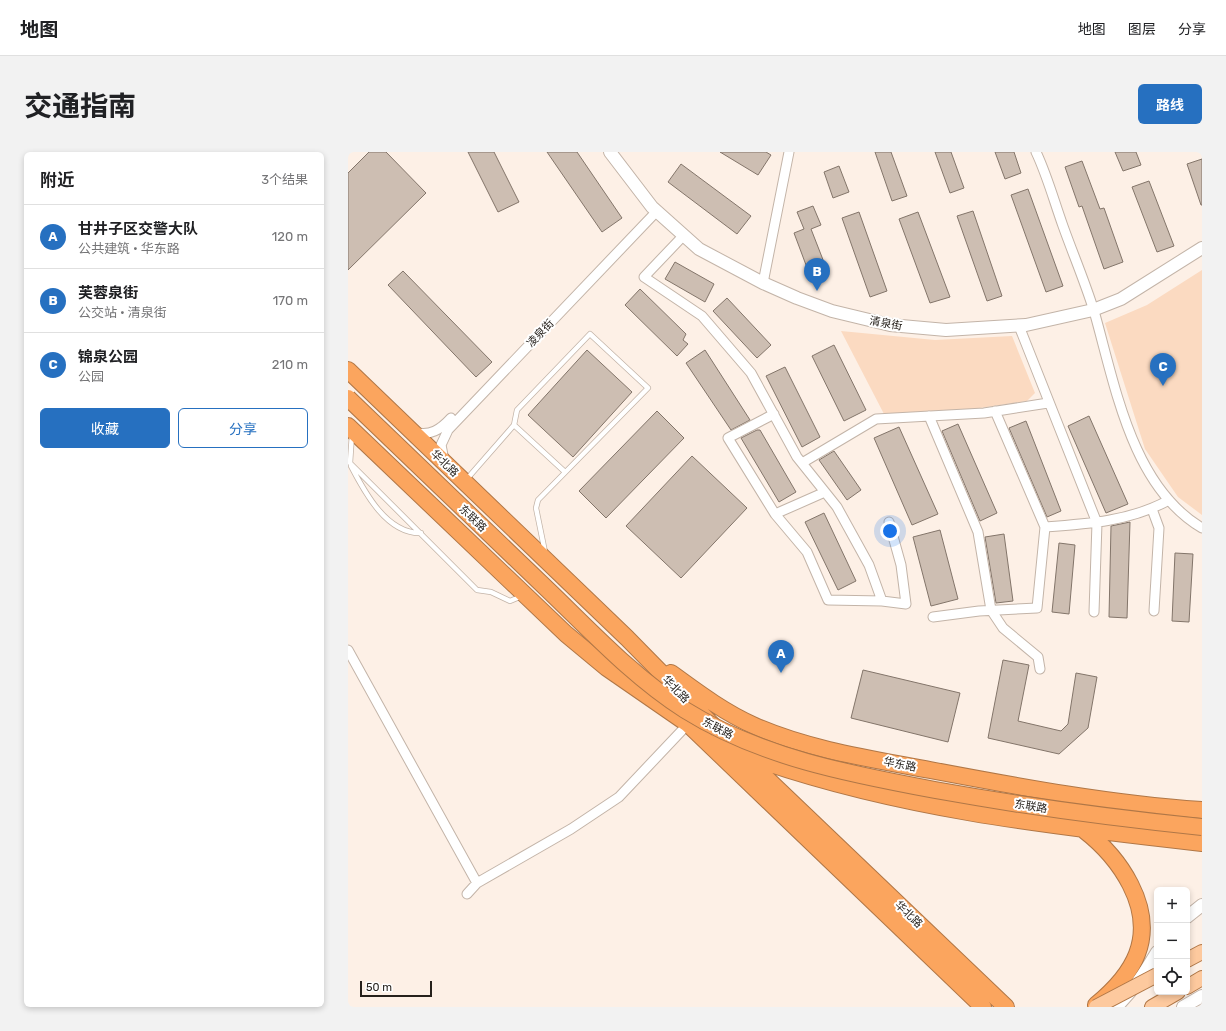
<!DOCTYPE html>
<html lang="zh">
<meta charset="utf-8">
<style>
:root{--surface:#fff;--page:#f2f2f2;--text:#202124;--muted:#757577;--line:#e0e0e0;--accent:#2670c0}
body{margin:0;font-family:Rubik,"Noto Sans SC",sans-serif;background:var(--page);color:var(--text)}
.controls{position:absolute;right:12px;bottom:12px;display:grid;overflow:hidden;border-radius:6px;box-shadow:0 2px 6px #0003}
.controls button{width:36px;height:36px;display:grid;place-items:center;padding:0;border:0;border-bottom:1px solid var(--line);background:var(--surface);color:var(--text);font:20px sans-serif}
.scale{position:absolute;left:12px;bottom:10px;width:72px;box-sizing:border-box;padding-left:4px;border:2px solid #26211c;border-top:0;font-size:11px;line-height:14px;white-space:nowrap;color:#26211c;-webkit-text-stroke:3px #fff;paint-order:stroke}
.you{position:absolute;left:542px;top:379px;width:14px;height:14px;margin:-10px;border:3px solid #fff;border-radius:50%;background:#1a73e8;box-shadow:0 0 0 6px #1a73e833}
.badge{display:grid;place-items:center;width:26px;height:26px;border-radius:50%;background:var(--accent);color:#fff;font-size:13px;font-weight:700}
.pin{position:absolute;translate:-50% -33px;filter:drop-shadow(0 1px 2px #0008)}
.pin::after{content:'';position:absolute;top:21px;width:14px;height:12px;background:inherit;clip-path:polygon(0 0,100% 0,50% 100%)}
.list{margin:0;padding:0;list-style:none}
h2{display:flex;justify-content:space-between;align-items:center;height:52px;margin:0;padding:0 16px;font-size:17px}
h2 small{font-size:13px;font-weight:400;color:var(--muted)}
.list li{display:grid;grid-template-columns:26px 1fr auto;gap:12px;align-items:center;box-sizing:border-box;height:64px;padding:0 16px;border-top:1px solid var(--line)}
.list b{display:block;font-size:15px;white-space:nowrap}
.list p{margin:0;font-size:13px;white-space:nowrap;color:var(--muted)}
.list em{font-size:13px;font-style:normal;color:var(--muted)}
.actions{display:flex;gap:8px;padding:12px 16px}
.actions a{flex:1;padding:9px 0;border:1px solid var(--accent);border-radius:6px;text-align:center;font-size:14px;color:var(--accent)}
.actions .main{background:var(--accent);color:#fff}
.icon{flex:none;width:22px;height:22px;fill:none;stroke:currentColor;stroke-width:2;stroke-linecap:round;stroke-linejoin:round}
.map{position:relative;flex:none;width:854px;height:855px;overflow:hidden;border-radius:6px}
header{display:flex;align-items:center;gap:24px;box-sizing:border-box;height:56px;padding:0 20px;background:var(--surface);border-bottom:1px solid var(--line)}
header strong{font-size:19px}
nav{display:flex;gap:22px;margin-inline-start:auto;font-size:14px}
.intro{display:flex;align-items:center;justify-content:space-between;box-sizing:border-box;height:96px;padding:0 24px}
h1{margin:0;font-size:28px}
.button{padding:10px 18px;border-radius:6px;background:var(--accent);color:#fff;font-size:14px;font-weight:700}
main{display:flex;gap:24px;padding:0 24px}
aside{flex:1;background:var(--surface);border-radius:6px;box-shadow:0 2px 6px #0003}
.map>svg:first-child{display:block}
</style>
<header>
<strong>地图</strong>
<nav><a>地图</a><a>图层</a><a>分享</a></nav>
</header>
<div class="intro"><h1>交通指南</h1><a class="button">路线</a></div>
<main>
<aside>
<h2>附近<small>3个结果</small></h2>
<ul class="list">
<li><span class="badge">A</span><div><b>甘井子区交警大队</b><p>公共建筑 · 华东路</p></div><em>120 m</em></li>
<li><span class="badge">B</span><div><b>芙蓉泉街</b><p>公交站 · 清泉街</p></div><em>170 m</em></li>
<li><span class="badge">C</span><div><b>锦泉公园</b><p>公园</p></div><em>210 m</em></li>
</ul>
<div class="actions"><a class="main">收藏</a><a>分享</a></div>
</aside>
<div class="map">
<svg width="854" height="855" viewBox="0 0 854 855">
<rect width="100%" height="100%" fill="#fdf0e6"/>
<path fill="#fbdac1" d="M854 118V363L830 345 797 297 757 171 799 153Z
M493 179 587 188 664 184 687 241 679 249 625 257 536 262Z"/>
<path fill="#cdbeb2" stroke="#83756a" d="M21 0H38L78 41 0 118V21Z
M120 0H146L171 50 150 60Z
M199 0H229L274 66 254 80Z
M372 0H418L423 3 410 23Z
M527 0H543L559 44 544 49Z
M587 0H603L616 36 602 41Z
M647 0H666L673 21 657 27Z
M767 0H788L793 13 775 19Z
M854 7V53H853L839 12Z
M734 9 752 57 756 56 775 110 756 117 734 54 731 55 717 15Z
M333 12 403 64 389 82 320 30Z
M491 14 501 40 485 46 476 20Z
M801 29 826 94 809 100 784 35Z
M680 37 715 134 698 140 663 43Z
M465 54 473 73 463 77 479 118 469 122 467 118 461 121 446 81 456 77 449 60Z
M625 59 654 144 639 149 609 64Z
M511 60 539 139 522 145 494 66Z
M570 60 602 145 582 151 551 67Z
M327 110 366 132 357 150 317 127Z
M55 119 144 210 128 225 40 133Z
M292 137 338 182 335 188 340 192 329 204 277 153Z
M379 146 423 193 409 206 365 159Z
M486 193 518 258 496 269 464 204Z
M239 198 284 240 225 305 180 263Z
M357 198 402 268 383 278 338 211Z
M437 215 472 285 454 295 418 224Z
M309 259 336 286 258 366 231 339Z
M741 264 780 352 758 361 720 274Z
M678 269 713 359 699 365 661 276Z
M610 272 649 361 632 369 594 279Z
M551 275 590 362 564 373 526 286Z
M409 278H412L448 340 431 350 393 286Z
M486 299 513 338 499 348 471 308Z
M344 304 399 356 333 426 278 374Z
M476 361 508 429 490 438 457 370Z
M782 370 779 466 761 465 763 374Z
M592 378 610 447 583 454 565 385Z
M656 382 665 449 648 451 637 385Z
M711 391 727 393 721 462 704 460Z
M827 401 845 402 841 470 824 469Z
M655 508 681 513 670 569 713 579 720 572 728 521 749 525 740 576 711 602 640 586Z
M515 518 612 541 600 590 503 566Z"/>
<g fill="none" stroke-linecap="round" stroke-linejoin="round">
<defs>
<path id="lane" d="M166 273 169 258 242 182 300 236 190 348 188 356 197 400
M4 282 2 311 129 438 143 440 162 449 174 444
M3 314C17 341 39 382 73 381
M118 328 166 273 217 320"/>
<path id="street" d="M688 0C699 23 706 49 715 74 725 102 737 130 746 159 767 232 783 334 854 376
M336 83 296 125 354 164 403 221 449 305 489 355 521 413 534 449
M415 131 441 0
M671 174 749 371 746 460
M426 262 380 286 427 362 459 400 480 448 534 449 558 452 553 413 541 370
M581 264 630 380 643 458 655 476 690 505 692 517
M66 280C82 285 93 277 103 266
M96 308 93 293 100 278 309 59
M454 311 528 267 636 261 700 251
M804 357 811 376 806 459
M427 362 477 340
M697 375C740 372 783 369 821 348
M585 465 631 459 689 456 697 375 647 259
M0 498 129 731
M119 742 129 731 223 677 271 645 340 572"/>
<path id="secondary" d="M262 0 304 55 351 97 415 131 449 146 484 159 542 173 598 178 678 173 745 158 773 147 854 96
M839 765 854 753
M768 855C785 839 797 820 809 800
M835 855 854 844"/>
<path id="primary" d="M839 808 854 800
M839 835 854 826
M804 855 830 840"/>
<path id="highway" d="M0 218 279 486 392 601 658 855
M0 274 218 482 259 516 340 572 635 855
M323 521C349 540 377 561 407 574 462 598 524 607 582 618 672 635 763 652 854 658
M397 603C543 656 700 674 854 691
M736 678C771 705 807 755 789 802 781 823 765 839 748 853"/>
</defs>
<use href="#lane" stroke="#c3b4a8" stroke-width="6"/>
<use href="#street" stroke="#c3b4a8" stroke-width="11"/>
<use href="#secondary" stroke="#c3b4a8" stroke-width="14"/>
<use href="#primary" stroke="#b07747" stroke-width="16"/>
<use href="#highway" stroke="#b07747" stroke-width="18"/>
<use href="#lane" stroke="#fff" stroke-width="4.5"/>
<use href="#street" stroke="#fff" stroke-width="9"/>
<use href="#secondary" stroke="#fff" stroke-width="12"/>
<use href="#primary" stroke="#fdc99e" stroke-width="14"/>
<use href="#highway" stroke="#fba55e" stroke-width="16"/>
<defs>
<path id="primary-bridge" d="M748 855 809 823"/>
<path id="highway-bridge" d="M0 246C66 310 132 373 198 436 242 478 285 525 337 558 412 605 501 622 587 638 676 654 765 666 854 675"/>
</defs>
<use href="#primary-bridge" stroke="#b07747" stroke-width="16" stroke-linecap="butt"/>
<use href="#highway-bridge" stroke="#b07747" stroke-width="18" stroke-linecap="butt"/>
<use href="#primary-bridge" stroke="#fdc99e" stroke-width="14"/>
<use href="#highway-bridge" stroke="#fba55e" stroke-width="16"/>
</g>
<g text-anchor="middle" stroke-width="4" stroke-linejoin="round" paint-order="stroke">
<g font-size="11" fill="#26211c" stroke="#fff">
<text transform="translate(538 171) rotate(10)" y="4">清泉街</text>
<text transform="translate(192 181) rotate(-46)" y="4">凌泉街</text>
<text transform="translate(97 311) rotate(44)" y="4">华北路</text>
<text transform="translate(125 366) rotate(44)" y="4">东联路</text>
<text transform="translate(328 537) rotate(46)" y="4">华北路</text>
<text transform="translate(370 576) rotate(28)" y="4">东联路</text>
<text transform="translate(552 612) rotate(11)" y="4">华东路</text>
<text transform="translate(683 654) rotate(9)" y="4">东联路</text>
<text transform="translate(561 762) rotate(44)" y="4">华北路</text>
</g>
</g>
</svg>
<div class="controls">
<button>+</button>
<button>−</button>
<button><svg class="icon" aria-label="locate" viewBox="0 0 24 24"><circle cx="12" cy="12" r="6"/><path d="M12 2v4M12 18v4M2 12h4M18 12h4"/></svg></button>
</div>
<div class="scale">50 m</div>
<div class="you"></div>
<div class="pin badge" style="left:433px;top:521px">A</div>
<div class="pin badge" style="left:469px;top:139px">B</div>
<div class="pin badge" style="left:815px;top:234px">C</div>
</div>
</main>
